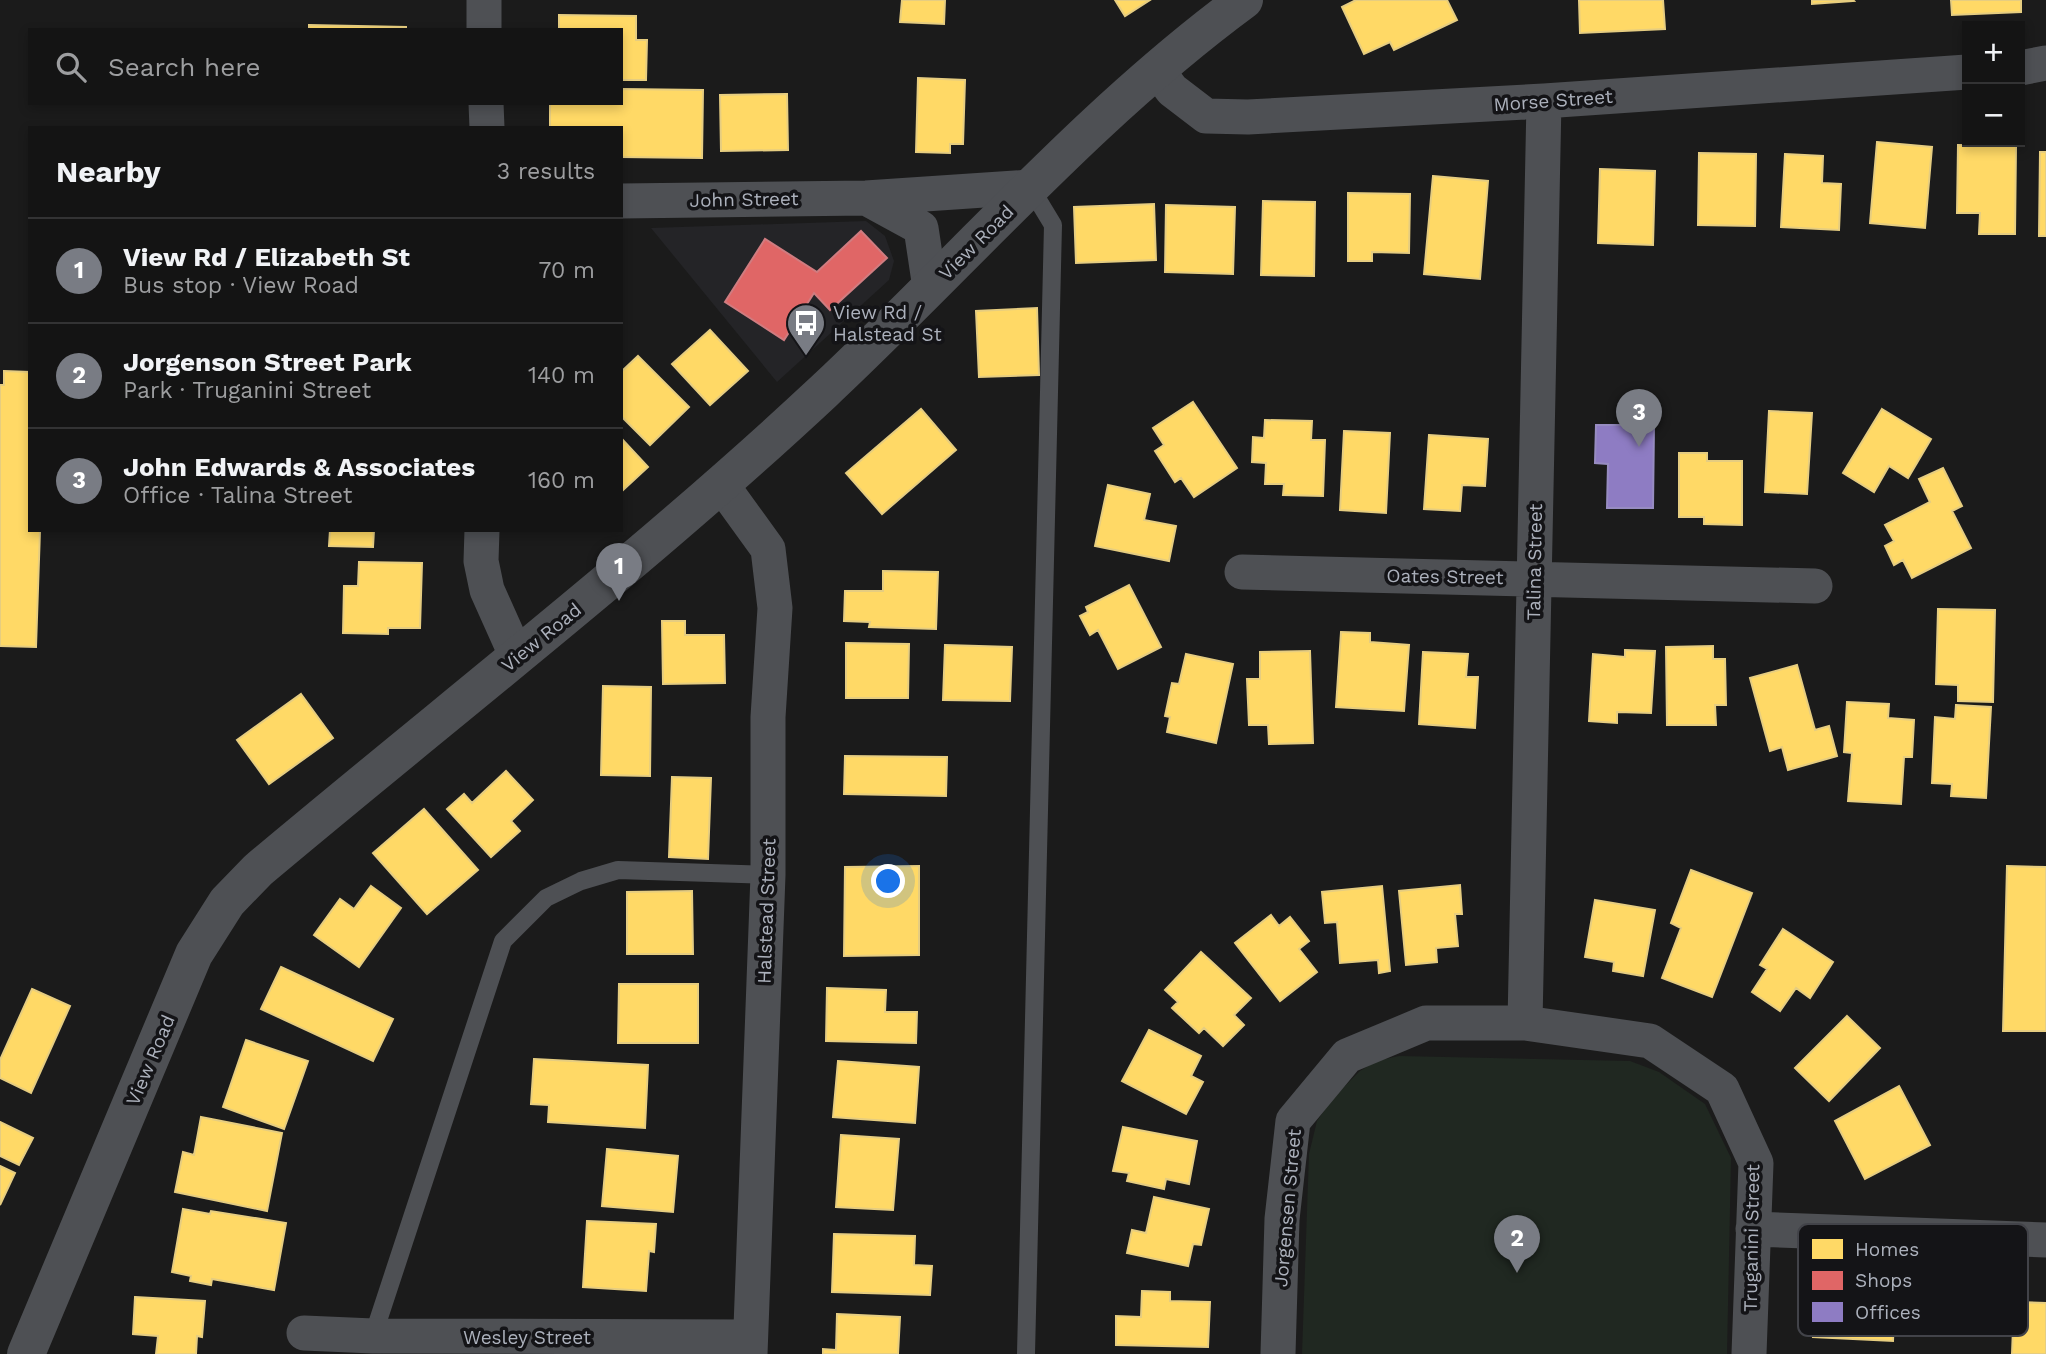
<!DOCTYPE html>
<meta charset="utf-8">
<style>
:root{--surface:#141414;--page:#1d1d1d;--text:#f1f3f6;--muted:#9d9ea0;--line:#333334;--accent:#797c84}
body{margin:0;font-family:"Work Sans",sans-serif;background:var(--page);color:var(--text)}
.controls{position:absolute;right:21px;top:21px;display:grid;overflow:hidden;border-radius:0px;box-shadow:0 4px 10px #0003}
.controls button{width:63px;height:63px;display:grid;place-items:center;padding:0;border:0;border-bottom:2px solid var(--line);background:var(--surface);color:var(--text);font:35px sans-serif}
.you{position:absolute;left:889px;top:882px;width:24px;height:24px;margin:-18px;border:5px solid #fff;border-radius:50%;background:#1a73e8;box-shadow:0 0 0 10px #1a73e833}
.badge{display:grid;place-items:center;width:46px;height:46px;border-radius:50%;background:var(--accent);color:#fff;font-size:23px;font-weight:700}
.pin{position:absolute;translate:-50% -58px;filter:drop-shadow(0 2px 4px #0008)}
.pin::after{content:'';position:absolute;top:37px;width:24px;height:21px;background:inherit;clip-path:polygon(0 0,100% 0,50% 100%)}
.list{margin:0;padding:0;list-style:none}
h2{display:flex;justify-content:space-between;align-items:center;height:91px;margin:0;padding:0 28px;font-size:30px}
h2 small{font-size:23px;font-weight:400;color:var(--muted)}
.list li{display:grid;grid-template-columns:46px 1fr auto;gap:21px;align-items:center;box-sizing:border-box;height:105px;padding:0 28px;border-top:2px solid var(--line)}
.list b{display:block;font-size:26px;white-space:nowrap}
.list p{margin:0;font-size:23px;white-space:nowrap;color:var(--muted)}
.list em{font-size:23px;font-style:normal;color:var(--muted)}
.icon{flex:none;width:38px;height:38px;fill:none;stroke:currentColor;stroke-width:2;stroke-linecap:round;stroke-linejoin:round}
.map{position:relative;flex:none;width:2046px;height:1354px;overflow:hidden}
.search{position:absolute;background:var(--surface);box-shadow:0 4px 10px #0003;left:28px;top:28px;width:595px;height:77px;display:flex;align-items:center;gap:18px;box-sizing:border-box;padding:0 24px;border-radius:0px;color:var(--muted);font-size:26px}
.panel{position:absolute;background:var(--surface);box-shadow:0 4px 10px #0003;left:28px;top:126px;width:595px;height:406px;border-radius:0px}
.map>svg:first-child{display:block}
</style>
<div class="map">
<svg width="2046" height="1354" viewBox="0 0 2046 1354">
<rect width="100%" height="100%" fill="#1b1b1b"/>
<path fill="#242427" d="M866 221 885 236 894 261 889 280 777 382 651 228Z"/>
<path fill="#202821" d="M1399 1056 1630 1061 1659 1072 1705 1104 1731 1158 1727 1354H1302L1309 1154 1317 1121 1332 1099 1360 1071 1376 1061Z"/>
<path fill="#ffd966" stroke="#e6cd80" stroke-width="2" d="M902 0H945L944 24 900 22Z
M1115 0H1150L1125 16Z
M1356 0H1447L1457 20 1394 50 1390 42 1364 54 1342 7Z
M1579 0H1663L1665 29 1580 33Z
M1812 0H1853L1854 1 1812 4Z
M1951 0H2021V12L1952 15Z
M559 15 636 16V40H647L646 80H621V30H559Z
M309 25 406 27V30H309Z
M918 78 965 80 963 144H950V153L916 152Z
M621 89 703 90 702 158 621 157V128H550V103H621Z
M787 94 788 150 721 151 720 95Z
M1877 142 1932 147 1925 228 1870 223Z
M1958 145 2016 146 2015 234H1979L1980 213H1957Z
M2040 152H2046V236H2039Z
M1699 153 1756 154 1755 226 1698 225Z
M1785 154 1823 156 1822 183 1841 184 1839 230 1781 227Z
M1600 169 1655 171 1653 245 1598 243Z
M1433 176 1488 181 1480 279 1424 274Z
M1348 193 1410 194 1409 253 1372 252V261H1348Z
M1263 201 1315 202 1314 276 1261 275Z
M1154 204 1156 260 1076 263 1074 207Z
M1166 205 1235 207 1233 274 1165 272Z
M1037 308 1039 375 979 377 976 311Z
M710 330 748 371 710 405 672 364Z
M638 356 689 407 650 445 621 416V372Z
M4 371 30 372V530H40L36 647 0 646V385H4Z
M1193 402 1237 468 1194 497 1181 478 1175 482 1155 451 1164 445 1153 428Z
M921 409 956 450 882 514 846 473Z
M1882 409 1931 439 1908 478 1889 466 1874 492 1843 473Z
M1769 411 1812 413 1807 494 1765 492Z
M1265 420 1312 421 1311 440H1325L1323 496 1283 495 1284 484H1265L1266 463 1252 462 1253 437 1264 438Z
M1344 431 1390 433 1386 513 1340 510Z
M1429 435 1488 439 1485 486 1462 485 1460 511 1424 509Z
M621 438 648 467 621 492Z
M1679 453H1707V461H1742V525L1704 524V517H1679Z
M1943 468 1962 506 1952 511 1971 548 1912 578 1903 560 1894 565 1885 546 1894 541 1885 525 1930 502 1919 479Z
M1108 485 1150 494 1144 520 1176 526 1169 561 1095 546Z
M330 530H374L373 547 329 546Z
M359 562 422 563 420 628H388V634L343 633 344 586H358Z
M883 571 938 572 936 629 869 627 870 622 844 621 845 591H883Z
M1129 585 1161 647 1118 669 1098 630 1090 635 1080 616 1088 612 1086 607Z
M1938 609 1995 610 1993 702 1958 701V685L1936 684Z
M662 621H685V635H724L725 683 663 684Z
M1341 632 1370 633V642L1409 645 1404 711 1336 707Z
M846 643 909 644 908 698H846Z
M945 645 1012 647 1010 701 943 700Z
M1713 646V659H1725L1726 705H1715L1716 725H1667L1666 647Z
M1625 650 1655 651 1651 713 1617 712V723L1589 721 1593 654 1625 657Z
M1310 651 1313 743 1269 744 1268 725H1249L1247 679H1260V652Z
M1423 652 1468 654 1466 677H1478L1475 728 1419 724Z
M1186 654 1233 664 1216 743 1167 732 1170 717 1165 716 1172 683 1179 684Z
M1797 665 1815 730 1829 726 1837 756 1788 770 1782 747 1770 751 1750 678Z
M603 686 651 687 650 776 601 775Z
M301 694 333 738 269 784 237 740Z
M1847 702 1889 704 1888 718 1914 720 1912 757H1904L1901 804 1848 801 1852 753 1844 752Z
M1956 705 1991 707 1986 798 1951 796 1952 784 1932 783 1935 717 1955 719Z
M845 756 947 757 946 796 844 794Z
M506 771 533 800 511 821 520 831 491 857 447 809 464 794 472 803Z
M672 777 711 778 708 859 669 857Z
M424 809 478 870 427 914 373 853Z
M919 866V955L844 956 845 867Z
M2007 866 2046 867V1031H2003Z
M1691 870 1752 893 1712 997 1662 978 1681 928 1671 923Z
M1460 885 1462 914H1455L1458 946 1436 948 1437 962 1406 965 1399 891Z
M371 886 401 908 359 967 314 935 340 899 354 909Z
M1382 886 1390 971 1379 973 1378 960 1340 963 1337 922 1325 923 1322 892Z
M692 891 693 954H627V892Z
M1595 900 1655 910 1643 976 1613 971 1614 962 1585 957Z
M1271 915 1279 926 1290 917 1309 941 1299 949 1317 972 1280 1001 1235 943Z
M1783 929 1833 962 1810 998 1796 988 1780 1011 1752 992 1767 969 1760 965Z
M1201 952 1251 998 1234 1015 1244 1025 1223 1046 1204 1028 1199 1033 1172 1008 1178 1002 1165 990Z
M281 967 393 1019 373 1061 261 1009Z
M619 984H698V1043H618Z
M827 988 886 990 885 1012H917L916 1043 826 1041Z
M32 989 70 1006 31 1093 0 1078V1060Z
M1847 1016 1880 1048 1829 1101 1795 1068Z
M1149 1030 1201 1056 1191 1076 1203 1082 1186 1114 1122 1081Z
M246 1040 308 1061 284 1129 223 1107Z
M534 1059 648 1065 645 1128 548 1122 549 1105 531 1104Z
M838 1061 919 1067 915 1123 833 1117Z
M1899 1086 1930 1145 1865 1179 1835 1121Z
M201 1117 282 1133 267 1211 175 1192 183 1152 194 1155Z
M0 1122 33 1138 19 1165 0 1156Z
M1123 1127 1197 1141 1189 1184 1166 1179 1164 1189 1127 1181 1129 1173 1113 1171Z
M841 1135 899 1139 893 1210 836 1207Z
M607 1149 678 1156 673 1212 602 1206Z
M0 1166 15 1173 0 1205Z
M1154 1197 1209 1209 1201 1245 1193 1244 1188 1266 1127 1253 1132 1230 1146 1233Z
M183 1209 210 1214 211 1211 286 1223 274 1290 212 1279 211 1285 190 1281 191 1276 172 1272Z
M587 1221 656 1224 654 1252 649 1251 646 1291 583 1287Z
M834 1234 915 1236 914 1265 932 1266 930 1295 832 1292Z
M1849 1285H1870L1869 1295 1895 1296 1893 1341 1813 1337 1815 1296 1848 1298Z
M1142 1291 1170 1292V1301L1210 1302 1208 1347 1116 1345V1316L1141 1317Z
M135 1297 205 1301 202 1337 197 1336 196 1354H156L158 1336 133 1334Z
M2014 1302 2046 1303V1354H2012Z
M837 1314 900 1317 898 1354H823V1349L836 1350Z"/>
<path fill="#e06666" stroke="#d07c80" stroke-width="2" d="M861 231 887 258 830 310 814 293 784 340 725 302 765 239 817 272Z"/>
<path fill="#8e7cc3" stroke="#978cc1" stroke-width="2" d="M1596 425H1654L1653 508H1607L1608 464 1595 463Z"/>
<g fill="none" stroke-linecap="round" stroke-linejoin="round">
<path stroke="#4e5054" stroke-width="18" d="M373 1336 503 941 546 898 581 881 618 870 768 875
M1026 1354 1053 225 1030 187"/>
<path stroke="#4e5054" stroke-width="35" d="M484 0V30
M2020 68 2046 63
M1157 70 1172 90 1206 116 1248 117 1544 101 1967 72
M486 103 487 128
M866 198 921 228 930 288
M621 201 866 198 1030 187
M721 484 768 549 775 608 768 717V875L750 1354
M482 530 481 561 487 590 517 657
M1242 572 1815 586
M1525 1023 1544 101
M1753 1229 2046 1240
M304 1333 373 1336 750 1337
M1278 1354 1282 1219 1293 1121 1347 1056 1426 1023H1525L1650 1041 1722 1089 1756 1163 1749 1354"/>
<path stroke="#4e5054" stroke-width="38" d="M26 1354 194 954 227 902 258 870C447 711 643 560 823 392 963 261 1089 114 1244 0"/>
</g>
<defs>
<symbol id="bus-pin" viewBox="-11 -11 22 30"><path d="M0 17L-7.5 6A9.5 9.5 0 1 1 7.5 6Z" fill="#797c84" stroke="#141417"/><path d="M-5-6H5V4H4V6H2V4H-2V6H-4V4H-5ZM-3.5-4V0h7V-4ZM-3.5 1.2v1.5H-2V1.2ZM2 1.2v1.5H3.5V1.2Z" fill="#fff"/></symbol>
</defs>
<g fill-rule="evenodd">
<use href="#bus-pin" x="784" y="301" width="44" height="60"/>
</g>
<g text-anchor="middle" stroke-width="7" stroke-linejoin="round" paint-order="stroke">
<g font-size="19" fill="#acb1bc" stroke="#141417">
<text transform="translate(1553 100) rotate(-4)" y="7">Morse Street</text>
<text transform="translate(744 199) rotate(-1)" y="7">John Street</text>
<text transform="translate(976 242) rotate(-45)" y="7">View Road</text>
<text transform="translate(1534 562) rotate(-89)" y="7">Talina Street</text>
<text transform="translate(1445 576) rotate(1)" y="7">Oates Street</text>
<text transform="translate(541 637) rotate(-39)" y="7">View Road</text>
<text transform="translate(766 911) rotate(-88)" y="7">Halstead Street</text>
<text transform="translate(150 1060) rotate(-67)" y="7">View Road</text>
<text transform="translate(1287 1208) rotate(-85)" y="7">Jorgensen Street</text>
<text transform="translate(1751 1238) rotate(-89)" y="7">Truganini Street</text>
<text x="527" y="1344">Wesley Street</text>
</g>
<g font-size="19" fill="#acb1bc" stroke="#141417" text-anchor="start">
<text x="833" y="319">View Rd /<tspan x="833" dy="22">Halstead St</tspan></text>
</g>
</g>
<rect x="1798" y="1224" width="230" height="112" rx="10" fill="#141417" stroke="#424349" stroke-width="2"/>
<rect x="1812" y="1239" width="31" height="20" fill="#ffd966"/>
<rect x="1812" y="1271" width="31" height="19" fill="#e06666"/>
<rect x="1812" y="1302" width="31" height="20" fill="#8e7cc3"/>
<g font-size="19" fill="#acb1bc">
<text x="1855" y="1256">Homes</text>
<text x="1855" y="1287">Shops</text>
<text x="1855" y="1319">Offices</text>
</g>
</svg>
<div class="controls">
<button>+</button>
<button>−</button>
</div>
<div class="you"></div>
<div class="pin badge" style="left:619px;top:601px">1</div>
<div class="pin badge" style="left:1517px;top:1273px">2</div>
<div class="pin badge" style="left:1639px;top:447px">3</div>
<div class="search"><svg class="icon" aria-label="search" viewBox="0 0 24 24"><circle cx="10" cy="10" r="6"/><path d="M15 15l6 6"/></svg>Search here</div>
<section class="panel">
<h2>Nearby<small>3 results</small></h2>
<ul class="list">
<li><span class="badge">1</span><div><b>View Rd / Elizabeth St</b><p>Bus stop · View Road</p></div><em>70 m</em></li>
<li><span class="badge">2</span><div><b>Jorgenson Street Park</b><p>Park · Truganini Street</p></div><em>140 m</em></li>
<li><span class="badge">3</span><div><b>John Edwards &amp; Associates</b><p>Office · Talina Street</p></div><em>160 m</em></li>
</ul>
</section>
</div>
